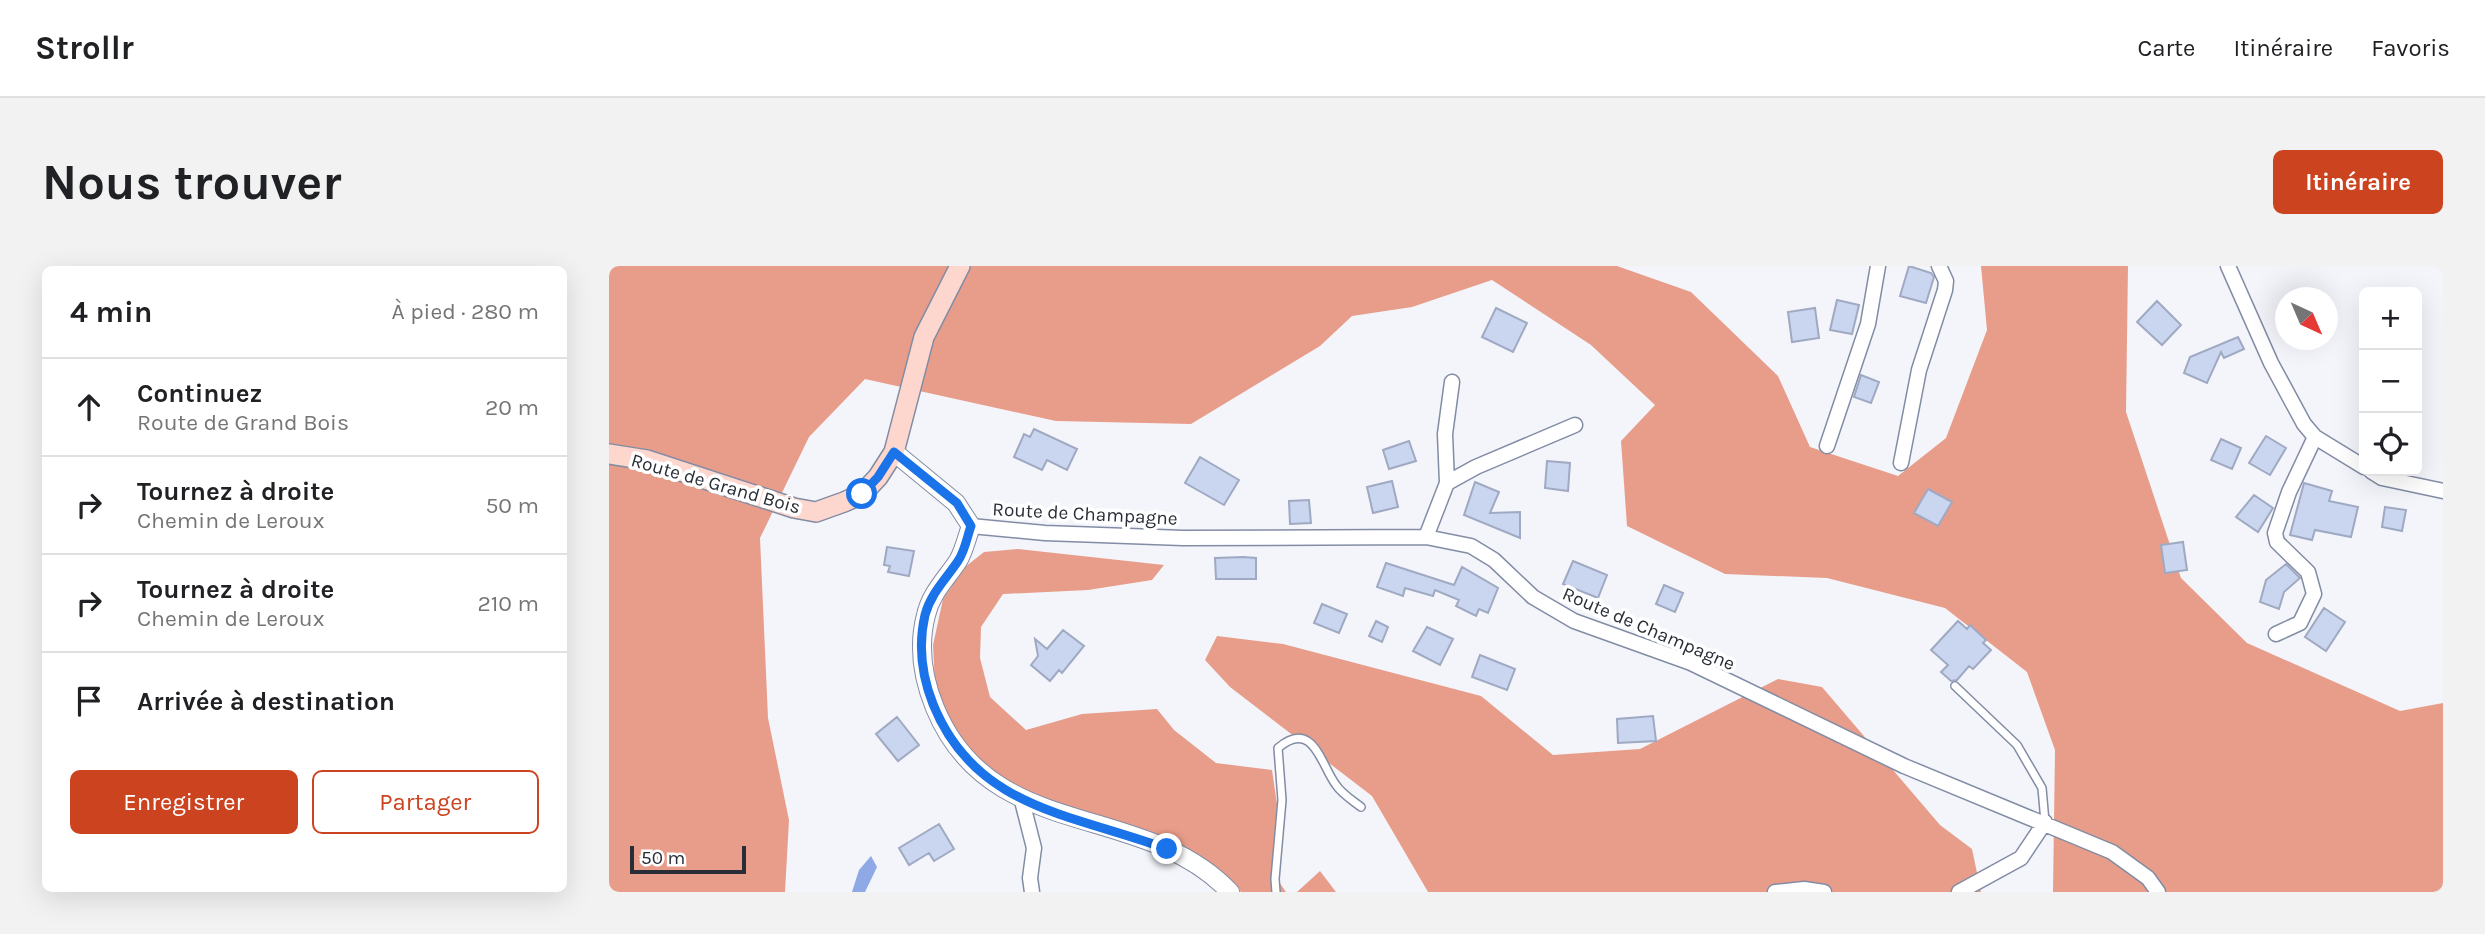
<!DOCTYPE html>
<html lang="fr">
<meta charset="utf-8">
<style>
:root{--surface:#fff;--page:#f2f2f2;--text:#202124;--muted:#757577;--line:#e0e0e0;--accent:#cc431f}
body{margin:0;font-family:Karla,sans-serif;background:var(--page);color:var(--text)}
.controls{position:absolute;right:21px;top:21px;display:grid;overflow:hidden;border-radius:10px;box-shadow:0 7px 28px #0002}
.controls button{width:63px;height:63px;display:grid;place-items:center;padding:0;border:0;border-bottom:2px solid var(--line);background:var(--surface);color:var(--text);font:35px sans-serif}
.compass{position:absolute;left:1666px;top:21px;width:63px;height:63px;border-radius:50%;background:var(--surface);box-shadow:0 7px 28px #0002;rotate:136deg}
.scale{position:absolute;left:21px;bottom:18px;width:116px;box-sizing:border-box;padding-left:7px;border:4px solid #282d36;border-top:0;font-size:19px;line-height:24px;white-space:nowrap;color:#282d36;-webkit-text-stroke:5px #fff;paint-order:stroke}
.stop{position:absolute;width:21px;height:21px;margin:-16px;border:5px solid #1a73e8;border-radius:50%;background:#fff}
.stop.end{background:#1a73e8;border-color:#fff;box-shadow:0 2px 7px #0008}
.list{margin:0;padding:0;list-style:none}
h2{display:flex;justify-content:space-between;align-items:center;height:91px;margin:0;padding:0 28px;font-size:30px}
h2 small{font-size:23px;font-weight:400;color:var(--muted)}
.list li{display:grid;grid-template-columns:46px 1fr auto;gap:21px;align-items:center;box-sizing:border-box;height:98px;padding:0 28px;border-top:2px solid var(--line)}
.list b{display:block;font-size:26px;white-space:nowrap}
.list p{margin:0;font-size:23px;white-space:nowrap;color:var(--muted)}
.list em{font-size:23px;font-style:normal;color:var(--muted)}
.actions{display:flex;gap:14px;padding:21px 28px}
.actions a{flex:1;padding:16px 0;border:2px solid var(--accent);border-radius:10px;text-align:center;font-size:24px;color:var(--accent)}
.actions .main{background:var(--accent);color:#fff}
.icon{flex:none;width:38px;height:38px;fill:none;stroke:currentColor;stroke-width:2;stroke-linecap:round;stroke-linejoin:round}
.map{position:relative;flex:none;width:1834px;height:626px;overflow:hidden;border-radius:10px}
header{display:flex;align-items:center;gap:42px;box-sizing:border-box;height:98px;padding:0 35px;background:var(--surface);border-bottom:2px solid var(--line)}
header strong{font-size:33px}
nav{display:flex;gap:38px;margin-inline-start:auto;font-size:24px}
.intro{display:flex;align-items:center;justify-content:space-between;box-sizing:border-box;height:168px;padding:0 42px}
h1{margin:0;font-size:49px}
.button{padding:18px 32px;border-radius:10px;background:var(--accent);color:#fff;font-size:24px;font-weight:700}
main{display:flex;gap:42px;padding:0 42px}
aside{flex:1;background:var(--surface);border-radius:10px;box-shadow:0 7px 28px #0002}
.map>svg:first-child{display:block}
</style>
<header>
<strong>Strollr</strong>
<nav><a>Carte</a><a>Itinéraire</a><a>Favoris</a></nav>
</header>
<div class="intro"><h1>Nous trouver</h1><a class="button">Itinéraire</a></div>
<main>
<aside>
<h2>4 min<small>À pied · 280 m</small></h2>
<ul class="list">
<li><svg class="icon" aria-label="ahead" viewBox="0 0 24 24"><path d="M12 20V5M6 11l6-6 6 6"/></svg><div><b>Continuez</b><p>Route de Grand Bois</p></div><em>20 m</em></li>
<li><svg class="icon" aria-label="right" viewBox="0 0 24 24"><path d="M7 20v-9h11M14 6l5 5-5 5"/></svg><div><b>Tournez à droite</b><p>Chemin de Leroux</p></div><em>50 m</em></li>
<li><svg class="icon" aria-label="right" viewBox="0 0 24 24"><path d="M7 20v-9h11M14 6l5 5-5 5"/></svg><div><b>Tournez à droite</b><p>Chemin de Leroux</p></div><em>210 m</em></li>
<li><svg class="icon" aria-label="arrive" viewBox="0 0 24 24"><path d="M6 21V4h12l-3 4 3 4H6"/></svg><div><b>Arrivée à destination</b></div></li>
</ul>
<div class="actions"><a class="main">Enregistrer</a><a>Partager</a></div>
</aside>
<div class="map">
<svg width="1834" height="626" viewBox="0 0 1834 626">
<rect width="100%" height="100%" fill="#f3f5fa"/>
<path fill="#e89d8a" d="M0 0H1008L1082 26 1169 110 1201 181 1289 210 1337 172 1378 64 1372 0H1519L1517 146 1572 312 1638 377 1791 445 1834 437V626H1444L1446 484 1418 406 1336 342 1218 312 1116 308 1018 260 1012 175 1046 139 982 79 883 14 803 41 743 50 711 80 582 158 447 155 256 113 200 171 151 272 159 452 180 554 176 626H0Z
M409 283 555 299 543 314 479 324 394 328 372 361 371 392 381 431 417 464 473 448 548 443 565 464 607 497 663 504 668 538 663 606 677 626H632L604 599 582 586 417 531 371 500 349 471 326 420 324 379 334 333 356 301 375 286Z
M608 370 674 378 872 430 944 489 1031 483 1169 413 1213 421 1331 559 1363 583 1372 626H819L763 530 621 421 596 394Z
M711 605 727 626H688Z"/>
<path fill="#8fa8e6" d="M262 590 268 601 256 626H243L250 604Z"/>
<path fill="#cad5ef" stroke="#9fa9c2" stroke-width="2" d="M1300 0 1322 7 1325 11 1317 37 1291 30Z
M1228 34 1250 39 1243 68 1221 64Z
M1548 35 1572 59 1553 79 1528 56Z
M887 42 918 57 904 86 873 71Z
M1206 42 1210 72 1183 76 1179 46Z
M1629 71 1635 83 1615 92 1612 86 1598 117 1575 107 1581 91Z
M1252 109 1270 116 1262 137 1245 131Z
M425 163 468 183 458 204 438 194 433 204 405 191 415 168 421 171Z
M1657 170 1677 182 1661 209 1640 197Z
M1612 173 1632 182 1623 203 1602 194Z
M800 175 807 195 780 203 774 184Z
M591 191 630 214 615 239 576 217Z
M938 195 961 197 959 225 936 222Z
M783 215 789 241 764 247 758 221Z
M866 216 890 226 881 247 911 246V272L855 249Z
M1695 217 1723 225 1720 235 1749 241 1742 271 1706 264 1703 274 1681 269Z
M1319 223 1343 236 1329 260 1305 247Z
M1645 229 1664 242 1649 266 1627 251Z
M700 234 702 257 681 258 680 235Z
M1776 241 1797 244 1793 265 1773 261Z
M1574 276 1578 304 1556 307 1552 279Z
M278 281 305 285 300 310 279 306 281 300 275 299Z
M634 291 647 292V313H607L606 292Z
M964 295 998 309 989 332 954 318Z
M777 297 845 319 853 301 889 322 879 347 870 343 867 350 847 340 850 334 826 324 824 330 796 322 794 330 768 321Z
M1677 298 1691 312 1675 326 1670 343 1651 336 1657 314Z
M1055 319 1074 327 1066 346 1047 338Z
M713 338 738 348 730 367 705 357Z
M1715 342 1736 356 1717 385 1696 371Z
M767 355 779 361 773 376 760 370Z
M1349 355 1358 363 1361 359 1377 374 1374 377 1382 384 1364 403 1360 400 1348 414 1342 415 1332 406 1339 399 1322 384Z
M818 361 844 373 831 399 804 385Z
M454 364 475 380 453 407 450 404 441 415 422 399 429 390 426 373 438 383Z
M871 389 906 403 898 424 863 411Z
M1044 450 1047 475 1009 477 1008 453Z
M288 451 310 479 289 495 267 468Z
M330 558 345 583 325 595 320 587 300 599 290 582Z"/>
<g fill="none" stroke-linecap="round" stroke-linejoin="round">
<defs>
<path id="service" d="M1346 420 1408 479 1433 522 1436 556
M667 626 666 613 673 534 669 482C704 452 712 499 727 519 733 528 743 534 752 541"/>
<path id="minor" d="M1619 0 1662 97 1695 158 1706 171 1755 201
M1218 180 1259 58 1269 0
M1292 197 1310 104 1336 24 1337 15 1330 0
M1762 205 1773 212 1834 225
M838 217 836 168 843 116
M362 260 436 267 574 272 817 271 862 280 885 294 924 331 965 355 1082 397 1295 500 1503 586 1539 612 1549 626
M817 271 838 217 867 201 966 159
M1667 368 1691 357 1705 328 1699 306 1668 276 1666 267 1680 226 1706 171
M413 535 425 582 421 612 423 626
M1166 626 1195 623 1215 626
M1350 626 1412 592 1436 556"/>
<path id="tertiary" d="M285 186 347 237 362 260C358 271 355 285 349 295 337 313 322 327 317 349 309 380 314 413 326 442 382 578 534 534 621 626"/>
<path id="secondary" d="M0 188 38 194 185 242 207 246 235 236 253 228 269 211 285 186 315 71 351 0"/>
</defs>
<use href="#service" stroke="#828ca4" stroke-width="10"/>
<use href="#minor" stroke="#828ca4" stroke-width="17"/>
<use href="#tertiary" stroke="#828ca4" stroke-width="20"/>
<use href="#secondary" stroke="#828ca4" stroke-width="22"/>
<use href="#service" stroke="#fff" stroke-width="7"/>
<use href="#minor" stroke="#fff" stroke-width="14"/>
<use href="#tertiary" stroke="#fff" stroke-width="18"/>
<use href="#secondary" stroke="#fdd7cd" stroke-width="19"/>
</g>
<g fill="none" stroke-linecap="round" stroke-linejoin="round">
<path stroke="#1a73e8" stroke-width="9" d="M253 228 269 211 285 186 348 237 362 260C358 271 356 285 349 295 337 313 322 327 316 349 309 379 313 410 324 438 366 543 464 548 558 583"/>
</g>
<g text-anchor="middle" stroke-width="7" stroke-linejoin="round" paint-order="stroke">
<g font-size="19" fill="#282d36" stroke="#fff">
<text transform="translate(107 217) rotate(16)" y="7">Route de Grand Bois</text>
<text transform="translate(476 247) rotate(3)" y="7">Route de Champagne</text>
<text transform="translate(1040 362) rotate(23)" y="7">Route de Champagne</text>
</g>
</g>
</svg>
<div class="controls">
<button>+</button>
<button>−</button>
<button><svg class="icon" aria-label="locate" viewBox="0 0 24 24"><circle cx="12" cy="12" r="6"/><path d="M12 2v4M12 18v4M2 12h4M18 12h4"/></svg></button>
</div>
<svg class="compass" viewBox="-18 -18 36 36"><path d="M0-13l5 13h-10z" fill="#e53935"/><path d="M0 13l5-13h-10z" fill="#757577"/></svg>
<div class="scale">50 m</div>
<div class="stop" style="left:253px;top:228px"></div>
<div class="stop end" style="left:558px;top:583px"></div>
</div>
</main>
